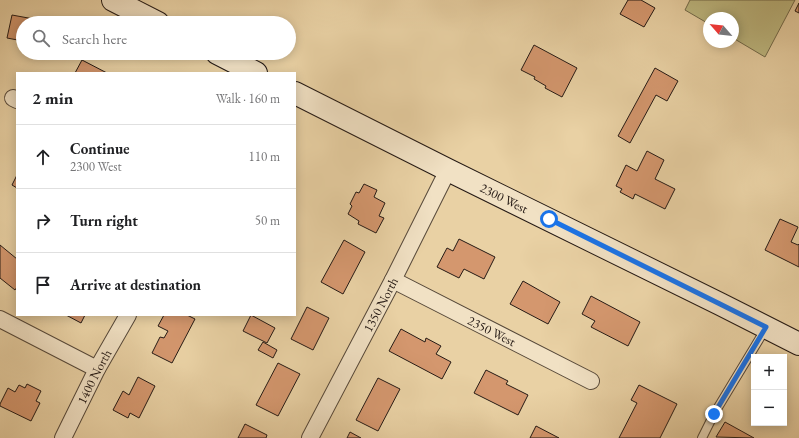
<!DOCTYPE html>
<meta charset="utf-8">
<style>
:root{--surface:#fff;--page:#f6f6f6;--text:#202124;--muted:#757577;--line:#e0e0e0}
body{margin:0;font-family:"EB Garamond",serif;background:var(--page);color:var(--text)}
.controls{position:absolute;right:12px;bottom:12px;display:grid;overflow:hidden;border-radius:0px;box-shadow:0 2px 10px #0003}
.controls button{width:36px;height:36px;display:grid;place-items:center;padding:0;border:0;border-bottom:1px solid var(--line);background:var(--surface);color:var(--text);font:20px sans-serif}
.compass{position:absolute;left:703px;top:12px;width:36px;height:36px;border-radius:50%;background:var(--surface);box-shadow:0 2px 10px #0003;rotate:298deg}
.stop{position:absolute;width:12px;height:12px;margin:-9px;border:3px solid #1a73e8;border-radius:50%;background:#fff}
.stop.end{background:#1a73e8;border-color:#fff;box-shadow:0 1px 4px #0008}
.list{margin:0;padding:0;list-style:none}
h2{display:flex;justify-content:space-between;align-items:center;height:52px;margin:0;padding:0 16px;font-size:17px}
h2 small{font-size:13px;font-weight:400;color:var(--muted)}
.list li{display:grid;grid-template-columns:26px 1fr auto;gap:12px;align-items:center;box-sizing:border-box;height:64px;padding:0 16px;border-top:1px solid var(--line)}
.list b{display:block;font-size:15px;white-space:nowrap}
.list p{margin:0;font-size:13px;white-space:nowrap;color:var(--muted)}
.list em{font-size:13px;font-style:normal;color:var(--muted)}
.icon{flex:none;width:22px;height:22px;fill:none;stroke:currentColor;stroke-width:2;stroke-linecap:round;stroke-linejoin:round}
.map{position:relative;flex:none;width:799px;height:438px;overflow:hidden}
.search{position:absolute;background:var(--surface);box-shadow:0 2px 10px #0003;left:16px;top:16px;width:280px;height:44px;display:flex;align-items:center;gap:10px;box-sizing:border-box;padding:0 14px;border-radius:22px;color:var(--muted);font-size:15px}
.panel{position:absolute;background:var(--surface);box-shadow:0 2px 10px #0003;left:16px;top:72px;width:280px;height:244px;border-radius:0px}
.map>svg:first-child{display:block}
</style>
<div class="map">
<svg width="799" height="438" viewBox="0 0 799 438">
<rect width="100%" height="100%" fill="#e9d1a4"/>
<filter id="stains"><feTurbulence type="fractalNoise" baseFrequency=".005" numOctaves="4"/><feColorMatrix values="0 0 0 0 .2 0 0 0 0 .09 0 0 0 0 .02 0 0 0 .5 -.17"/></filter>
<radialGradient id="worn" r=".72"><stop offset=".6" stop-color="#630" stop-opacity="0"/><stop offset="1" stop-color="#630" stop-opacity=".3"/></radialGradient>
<path fill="#beb981" stroke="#726a4b" d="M690 0H795L765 57 733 38V18H709V24L685 10Z"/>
<path fill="#d4976e" stroke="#251a15" d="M628 0H641L655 8 644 27 620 14Z
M799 3V13L795 11Z
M12 15 50 22V23H23V41L7 38Z
M534 45 577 68 562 97 545 88 546 86 534 79 535 77 521 70Z
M82 60 107 73H75Z
M655 68 678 81 667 101 656 95 630 143 618 136Z
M647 151 664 160 655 179 675 189 665 209 635 194 633 199 620 192 622 189 616 186 626 165 637 171Z
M17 175V188L12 185Z
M364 184 377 190 374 197 385 203 379 216 384 218 376 233 358 224 359 221 348 214 352 206 350 204 356 192 359 193Z
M780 219 798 227 791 242 798 245 799 244V267L765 250Z
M459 239 495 257 484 279 464 269 459 278 437 267 447 248 453 251Z
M344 240 365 252 343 294 321 282Z
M0 245 17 259V287L15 290 0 278Z
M523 281 560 302 548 324 510 304Z
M591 296 640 322 628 346 591 327 595 321 582 314Z
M307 307 329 318 313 350 291 339Z
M66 315H85L81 323Z
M164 315H187L195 319 172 363 152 353 160 337 164 338 168 331 158 326Z
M251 315 275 328 267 343 243 331Z
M401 329 425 342 426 338 441 346 436 354 451 362 442 379 389 351Z
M263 342 277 350 273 358 258 350Z
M278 363 300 374 278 416 256 405Z
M486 370 508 381 506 384 528 395 518 415 474 393Z
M138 377 155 386 139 418 130 413 128 418 113 410 123 391 129 395Z
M378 378 400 389 378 431 356 420Z
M27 384 41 391 36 401 40 403 31 421 0 406V404L8 388 15 392 19 385 25 388Z
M639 385 677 404 660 438H619L637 403 631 400Z
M725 422 754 438 716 437Z
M245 424 267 435 266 438H238Z
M536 426 559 438H530Z
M350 432 361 438H347Z"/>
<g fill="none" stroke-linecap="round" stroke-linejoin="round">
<defs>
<path id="service" d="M702 438 714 414 766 328"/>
<g id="minor">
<path d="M13 98 17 100"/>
<path id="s1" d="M393 280 591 381"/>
<path d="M0 319 97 369"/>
<path id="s2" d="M63 438 97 369 128 315"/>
<path id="s3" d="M310 438 393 280 448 170"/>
</g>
<g id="secondary">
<path d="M113 0 158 23"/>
<path d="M217 53 256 73"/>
<path id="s4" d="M295 93 448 170 720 304 799 344"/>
</g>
</defs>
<use href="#service" stroke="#564839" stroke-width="10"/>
<use href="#minor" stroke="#564839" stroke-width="18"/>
<use href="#secondary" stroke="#251a15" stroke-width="24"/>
<use href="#service" stroke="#f1e1c4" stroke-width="8"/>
<use href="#minor" stroke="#f1e1c4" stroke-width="16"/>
<use href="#secondary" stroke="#f1e1c4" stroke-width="22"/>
</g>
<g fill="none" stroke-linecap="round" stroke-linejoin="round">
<path stroke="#1a73e8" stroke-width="5" d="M549 219 720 304 766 327 714 414"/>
</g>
<g text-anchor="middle" stroke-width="3" stroke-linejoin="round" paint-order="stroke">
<g font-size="13" fill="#251a15" stroke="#f1e1c4">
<text dy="5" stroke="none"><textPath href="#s4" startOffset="234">2300 West</textPath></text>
<text dy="5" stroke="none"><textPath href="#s3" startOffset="151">1350 North</textPath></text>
<text dy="5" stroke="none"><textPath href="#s1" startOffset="111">2350 West</textPath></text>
<text dy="5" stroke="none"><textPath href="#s2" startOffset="69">1400 North</textPath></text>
</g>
</g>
<rect width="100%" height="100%" filter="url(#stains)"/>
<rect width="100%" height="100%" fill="url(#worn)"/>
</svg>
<div class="controls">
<button>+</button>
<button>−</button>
</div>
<svg class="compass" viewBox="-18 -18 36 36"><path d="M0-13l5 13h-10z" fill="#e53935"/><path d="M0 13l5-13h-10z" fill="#757577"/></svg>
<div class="stop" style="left:549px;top:219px"></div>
<div class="stop end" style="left:714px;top:414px"></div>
<div class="search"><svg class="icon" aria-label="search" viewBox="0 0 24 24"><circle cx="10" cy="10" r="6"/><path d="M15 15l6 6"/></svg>Search here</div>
<section class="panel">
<h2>2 min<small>Walk · 160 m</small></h2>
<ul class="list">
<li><svg class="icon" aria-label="ahead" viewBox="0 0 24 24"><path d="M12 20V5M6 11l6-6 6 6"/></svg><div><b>Continue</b><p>2300 West</p></div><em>110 m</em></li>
<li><svg class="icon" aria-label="right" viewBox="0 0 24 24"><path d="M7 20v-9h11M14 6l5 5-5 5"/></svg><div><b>Turn right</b></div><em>50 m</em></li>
<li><svg class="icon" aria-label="arrive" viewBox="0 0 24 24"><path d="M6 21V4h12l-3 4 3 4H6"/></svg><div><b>Arrive at destination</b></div></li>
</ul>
</section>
</div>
